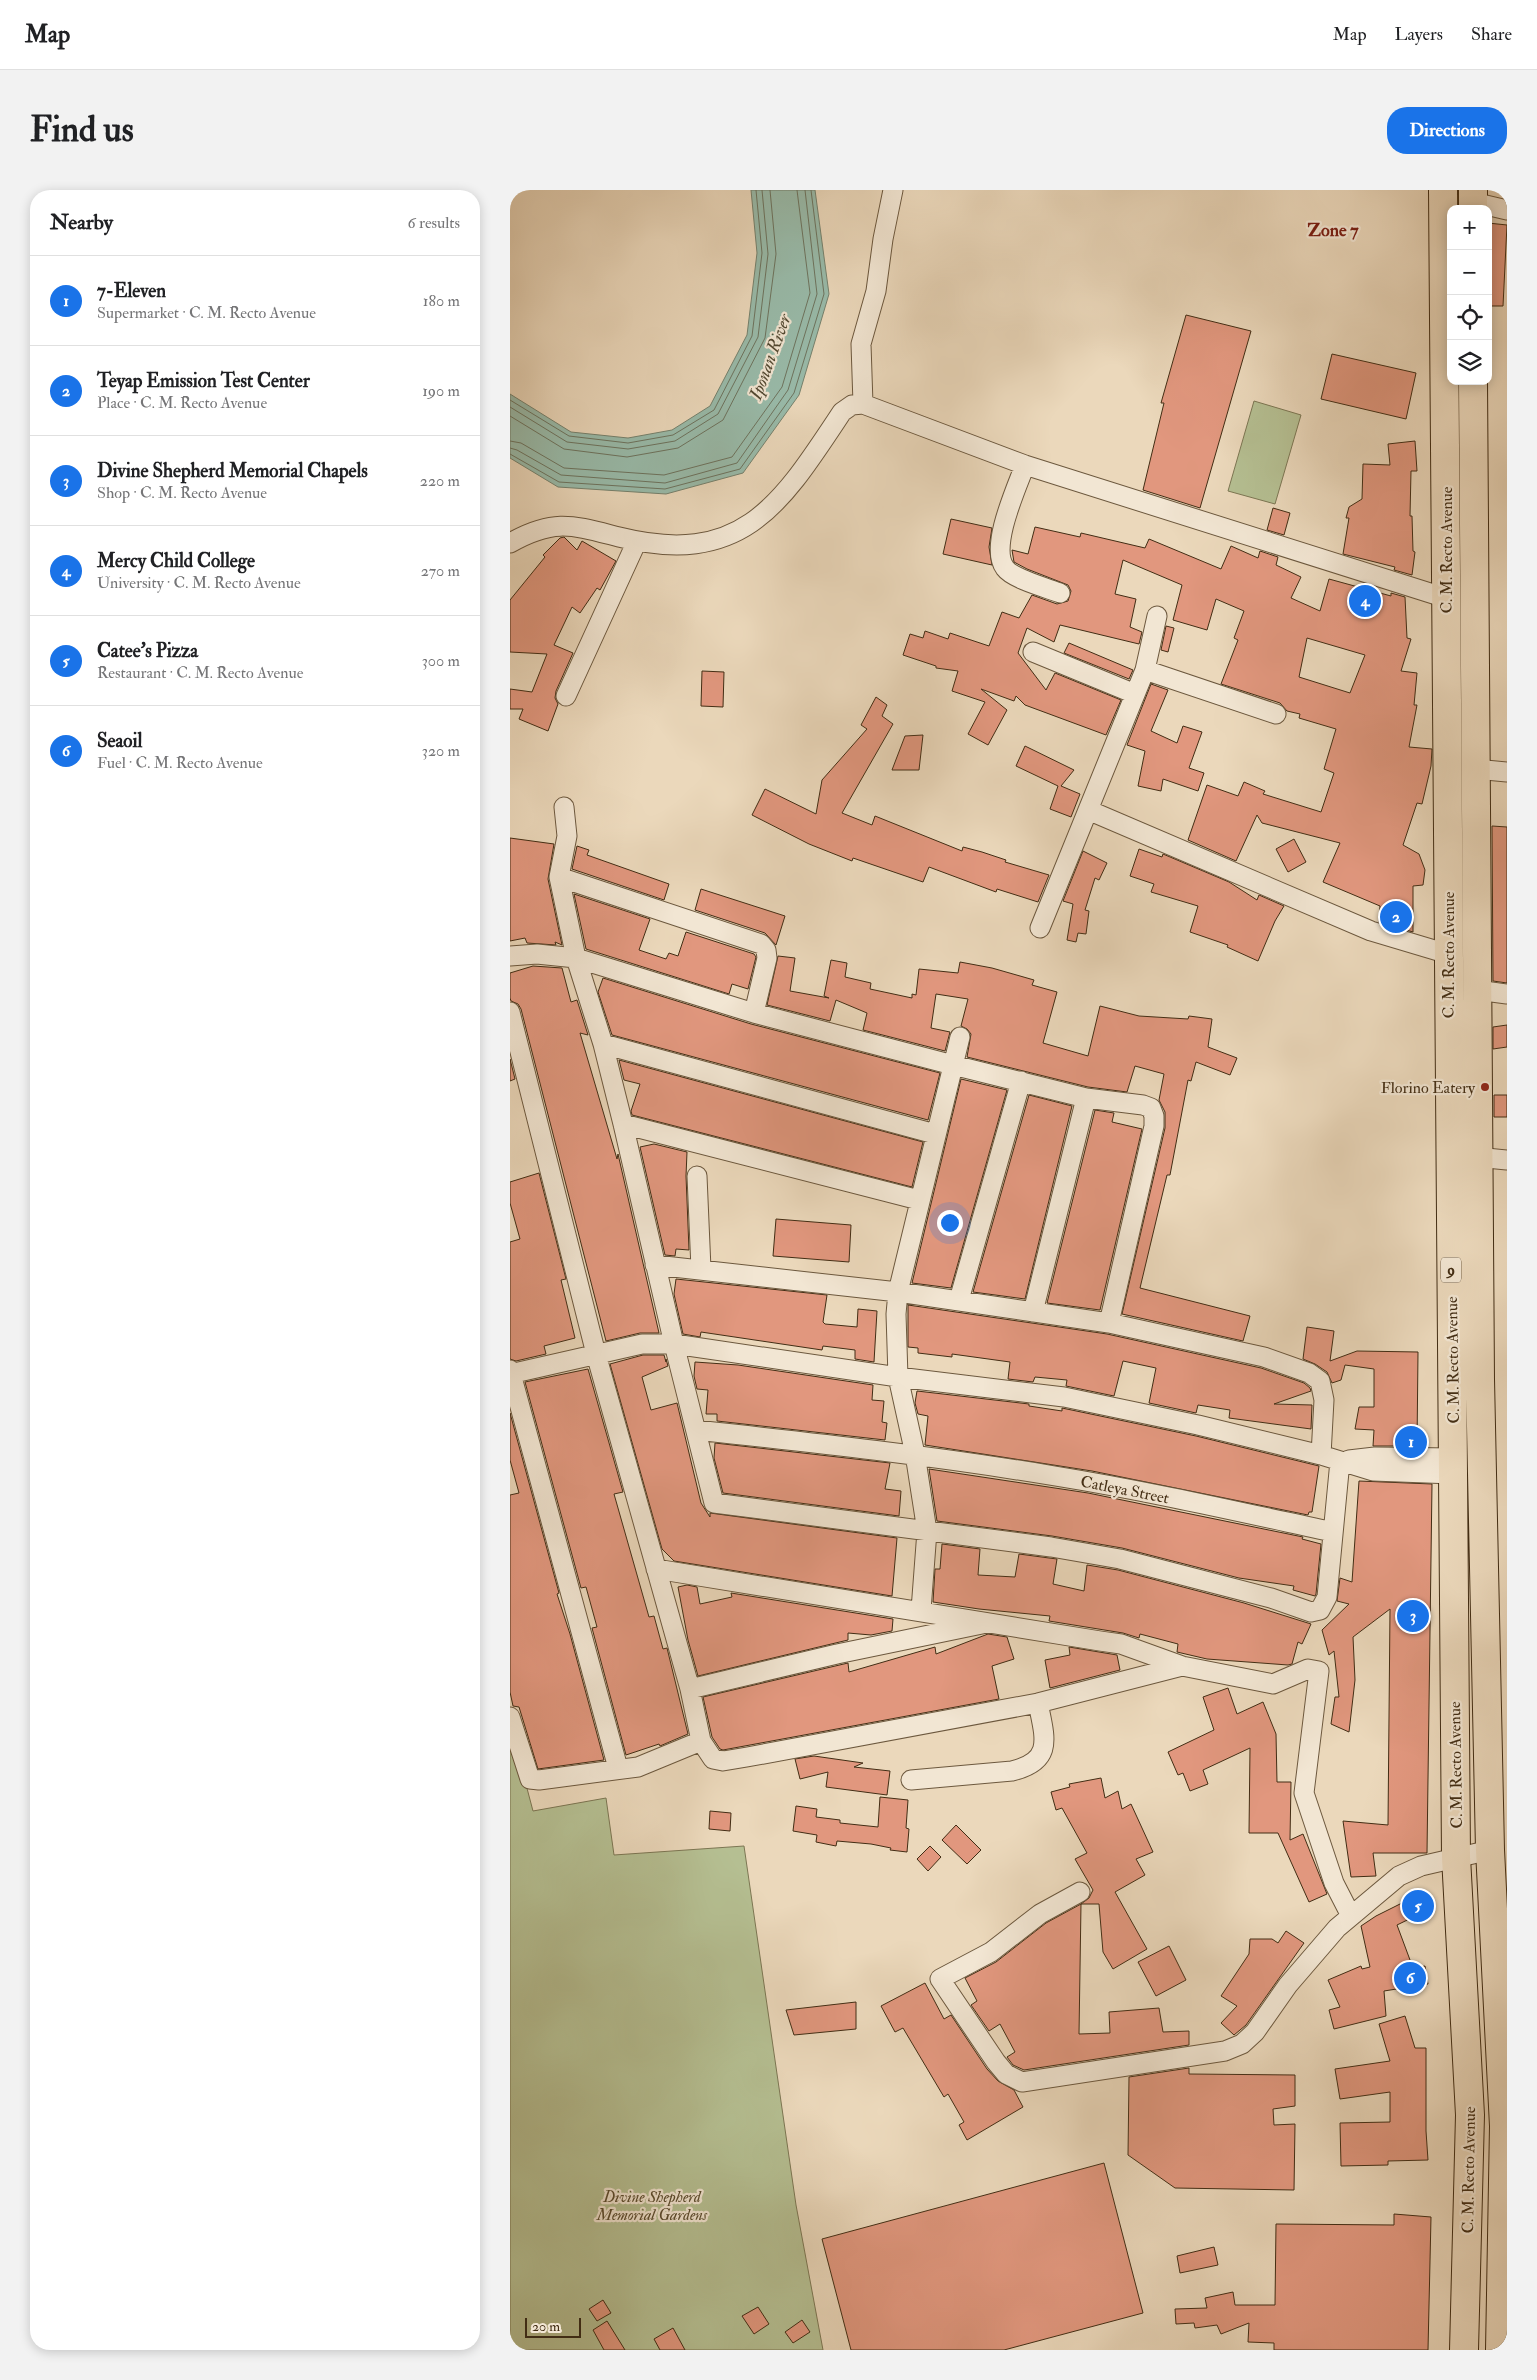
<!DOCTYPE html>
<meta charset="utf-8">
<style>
:root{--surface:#fff;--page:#f2f2f2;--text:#202124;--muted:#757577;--line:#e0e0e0;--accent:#1a73e8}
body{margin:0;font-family:"IM FELL Double Pica",serif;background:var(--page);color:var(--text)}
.controls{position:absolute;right:15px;top:15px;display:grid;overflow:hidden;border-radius:10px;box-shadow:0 2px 12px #0003}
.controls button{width:45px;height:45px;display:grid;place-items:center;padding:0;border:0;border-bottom:1px solid var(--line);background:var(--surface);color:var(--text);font:25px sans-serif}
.scale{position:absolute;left:15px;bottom:12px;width:56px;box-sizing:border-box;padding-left:5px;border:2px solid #422d14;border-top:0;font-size:14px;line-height:18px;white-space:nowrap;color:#422d14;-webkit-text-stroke:4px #f2e6d3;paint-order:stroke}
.you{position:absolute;left:439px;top:1032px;width:18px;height:18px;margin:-12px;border:4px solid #fff;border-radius:50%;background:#1a73e8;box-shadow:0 0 0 8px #1a73e833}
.badge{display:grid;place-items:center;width:32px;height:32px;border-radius:50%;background:var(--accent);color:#fff;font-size:16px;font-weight:700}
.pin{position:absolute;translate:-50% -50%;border:2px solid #fff;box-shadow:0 1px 5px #0006}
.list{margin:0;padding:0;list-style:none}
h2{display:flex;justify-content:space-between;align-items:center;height:65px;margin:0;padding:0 20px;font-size:21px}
h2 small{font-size:16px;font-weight:400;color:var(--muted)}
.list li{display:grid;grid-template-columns:32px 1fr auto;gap:15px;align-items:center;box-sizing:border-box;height:90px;padding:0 20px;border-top:1px solid var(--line)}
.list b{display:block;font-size:19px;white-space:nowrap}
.list p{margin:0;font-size:16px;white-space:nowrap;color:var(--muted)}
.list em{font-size:16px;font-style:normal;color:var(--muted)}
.icon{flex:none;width:28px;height:28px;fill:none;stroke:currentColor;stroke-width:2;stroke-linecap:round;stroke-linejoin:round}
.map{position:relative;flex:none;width:997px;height:2160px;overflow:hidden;border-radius:20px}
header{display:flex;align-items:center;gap:30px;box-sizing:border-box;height:70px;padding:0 25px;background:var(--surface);border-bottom:1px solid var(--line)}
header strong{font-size:24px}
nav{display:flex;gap:28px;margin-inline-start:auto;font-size:18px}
.intro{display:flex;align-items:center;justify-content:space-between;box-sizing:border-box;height:120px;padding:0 30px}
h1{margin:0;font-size:35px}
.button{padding:12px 22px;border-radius:20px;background:var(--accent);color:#fff;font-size:18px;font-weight:700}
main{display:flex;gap:30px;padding:0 30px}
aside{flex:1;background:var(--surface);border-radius:20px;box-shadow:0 2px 12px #0003}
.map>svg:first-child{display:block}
</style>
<header>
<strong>Map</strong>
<nav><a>Map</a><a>Layers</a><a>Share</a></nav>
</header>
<div class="intro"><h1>Find us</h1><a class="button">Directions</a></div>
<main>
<aside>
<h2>Nearby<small>6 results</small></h2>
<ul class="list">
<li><span class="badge">1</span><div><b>7-Eleven</b><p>Supermarket · C. M. Recto Avenue</p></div><em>180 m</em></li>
<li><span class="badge">2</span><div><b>Teyap Emission Test Center</b><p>Place · C. M. Recto Avenue</p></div><em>190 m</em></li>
<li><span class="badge">3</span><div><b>Divine Shepherd Memorial Chapels</b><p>Shop · C. M. Recto Avenue</p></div><em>220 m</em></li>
<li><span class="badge">4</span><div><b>Mercy Child College</b><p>University · C. M. Recto Avenue</p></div><em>270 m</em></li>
<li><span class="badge">5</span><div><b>Catee's Pizza</b><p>Restaurant · C. M. Recto Avenue</p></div><em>300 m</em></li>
<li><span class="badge">6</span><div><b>Seaoil</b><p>Fuel · C. M. Recto Avenue</p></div><em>320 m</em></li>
</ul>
</aside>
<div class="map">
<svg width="997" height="2160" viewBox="0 0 997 2160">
<rect width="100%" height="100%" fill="#ebd8bb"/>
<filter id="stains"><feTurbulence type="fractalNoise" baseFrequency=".004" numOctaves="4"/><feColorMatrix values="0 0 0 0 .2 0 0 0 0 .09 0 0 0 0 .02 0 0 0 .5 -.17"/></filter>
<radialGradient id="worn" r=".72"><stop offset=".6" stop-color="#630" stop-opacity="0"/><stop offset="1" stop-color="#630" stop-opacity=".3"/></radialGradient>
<path fill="#b5bf92" stroke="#7c7653" d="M744 211 791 225 765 314 718 301Z
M0 1534 23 1621 96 1608 104 1665 234 1656 286 2015 313 2160H0Z"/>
<path fill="#9ba" stroke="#76826e" d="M241 0H305L319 104 289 205 233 283 156 304 48 297 0 268V204L61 242 118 248 162 240 200 216 237 145 247 63Z"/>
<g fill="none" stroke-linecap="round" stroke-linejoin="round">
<path stroke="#6e745f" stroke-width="1" d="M0 210 59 246 118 253 163 245 204 220 242 146 252 63 246 0
M0 217 57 252 118 259 165 251 208 224 248 147 258 64 252 0
M0 226 54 259 117 267 168 258 213 230 255 148 266 64 260 0
M0 251 11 253 54 278 154 285 222 267 272 197 300 103 287 0
M0 258 7 260 51 285 155 293 227 273 278 200 307 104 295 0
M0 264 49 292 155 299 230 279 284 203 314 104 301 0"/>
</g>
<path fill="#e1977e" stroke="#422d14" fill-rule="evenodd" d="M978 33 997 35 993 116H978Z
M676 125 741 141 690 318 633 300 654 213H651Z
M822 164 906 183 896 229 811 209Z
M905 251 907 281H901L900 326H902L903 361 905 362 902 385 884 380 885 377 833 364 839 328H836L839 317 852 309 853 274 880 275 878 254Z
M763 318 780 323 774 345 757 340Z
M441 329 482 338 479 357 482 375 433 364Z
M525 337 570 347 571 343 635 358 639 349 711 379 721 356 748 368 750 361 768 367 766 375 791 387 781 408 810 421 819 389 881 406V403L895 407 897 448 901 449 891 481 907 483 904 515H907L899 557 922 559 921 576 912 614 907 613 893 655 909 664 915 680 913 695 903 696V742L869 732 870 716 813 692 830 653 752 633 747 625 726 671 678 650 697 595 728 606 734 592 755 601 753 604 811 622 824 583 814 579 826 539 789 528 790 524 777 521 770 513 711 494 728 450 724 448 734 421 706 409 697 440 663 430 672 395 613 370 605 404 626 409 620 437 632 442 629 454 550 435 544 452 517 438 508 463 536 500 545 483 611 510 596 545 515 515 506 506 504 511 471 499 497 520 478 555 458 544 475 512 442 501 448 481 426 478V476L393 465 400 444 413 448 415 441 438 449 440 443 479 456 492 422 509 428 522 405 547 414 558 411 561 401 558 395 517 379 504 372 502 360 518 364ZM797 448 855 465 840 503 789 487Z
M54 347 67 360 72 351 106 371 90 400 87 398 70 423 62 417 44 455 63 463 46 501 45 508 48 514 38 541 9 529 13 519H0V499L22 502 37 464 0 462V410L35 367 33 365 50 348Z
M656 436 664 438 658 462 651 460Z
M559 453 623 480 619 489 554 463Z
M192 481 214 482 213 517 191 516Z
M641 494 658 500 641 541 667 553 673 536 692 542 679 578 694 583 688 601 653 589 651 601 628 596 635 561 617 555Z
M366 507 377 515 372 526 383 534 332 623 362 635 365 626 452 661 453 657 472 662 496 670 495 672 539 685 528 712 487 699 486 702 419 677 413 692 343 668 342 671 299 654 242 625 255 599 306 624 312 590 357 539 351 535Z
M413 545 409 580H382L395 546Z
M515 556 564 580 551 596 570 604 561 627 540 619 548 596 506 576Z
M982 636 997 637V793L983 791Z
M0 648 44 654 38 689 52 755 45 752 46 755 17 753 15 748 0 751Z
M784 649 796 672 778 682 766 659Z
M67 656 79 660 77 665 159 694 154 710 62 679Z
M629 659 652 667 653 664 719 692 747 710 749 705 774 716 765 731 748 771 717 757 718 755 680 742 688 716 641 702 644 694 620 686Z
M573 661 597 673 589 690 585 688 575 720 579 721 576 744 568 743 566 752 557 750 563 714 553 711Z
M191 699 275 726 266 755 255 743 185 720Z
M64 704 140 729 129 760 156 769 159 763 168 766 176 742 244 764 246 767 238 799 222 794 219 804 76 759Z
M268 766 285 768 280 801 319 808 314 806 321 770 337 773 335 787 361 793 360 799 402 808V804L406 805 409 779 448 783 450 772 482 778 524 790 522 795 547 802 533 853 578 866 590 816 629 826 678 829 679 826 702 829 698 857 727 868 720 885 686 872 681 891 678 890 660 985H657L630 1098 740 1126 733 1151 612 1124 655 938V922L649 910 654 884 625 876 617 902 578 897 457 867 461 844 457 839 451 836 458 809 426 804 421 838 440 842 435 861 353 840 357 823 326 810 320 831 257 815Z
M23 776 52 778 61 812 67 810 78 845 70 843 107 969 108 964 149 1143H130L96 1151 11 819 8 814 1 811 0 808V783Z
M93 788 241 834 430 883 418 930 102 845 88 802Z
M997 835V857L983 859V837Z
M0 869 5 889 0 891Z
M109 870 413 952 402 997 122 925 121 921 130 894 114 890Z
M451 889 497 900 441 1098 402 1093Z
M519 905 562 916 515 1109 463 1102Z
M984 905H997V927H984Z
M585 920 604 923 602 932 632 939 590 1120 537 1113Z
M144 954 177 962 176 986 179 1060 166 1059 165 1066 155 1065 130 957Z
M29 983 56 1089 51 1090 65 1148 34 1156 36 1164 6 1171 0 1169V1052L10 1049 0 1013V992Z
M266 1029 341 1035 339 1072 263 1066Z
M166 1089 317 1105 313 1132 315 1134 347 1137 348 1119 367 1121 364 1172 345 1169V1160L313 1156 312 1160 191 1142 190 1147 173 1144 164 1104Z
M398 1115 597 1144 751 1178 794 1193 800 1198 801 1201 764 1214 802 1215 801 1239 719 1228 720 1220 688 1215 686 1223 639 1213 646 1178 613 1171 604 1206 556 1196 557 1190 525 1187 523 1192 498 1189 500 1172 442 1164V1167L408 1163V1158L398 1157Z
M797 1137 824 1141 820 1171 847 1161 908 1162 907 1256H863L864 1240 845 1239 849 1217H864V1179L835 1175 831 1190 822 1193 817 1182 805 1174 793 1169Z
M133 1165H154L156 1172V1169L158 1176 132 1187 141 1220 167 1213 191 1313 200 1327V1323L387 1348 382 1406 164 1371 152 1359 100 1174Z
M185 1172 228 1175 363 1195 362 1210 374 1211 372 1232 377 1233 375 1250 207 1231V1224H196L198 1200 187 1199 184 1186Z
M78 1179 113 1302 104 1304 139 1427 144 1426 153 1459 157 1458 178 1544 150 1556 149 1554 116 1565 82 1438 87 1437 76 1397 71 1398 15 1192Z
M407 1201 519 1214V1216L552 1221V1218L686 1246 809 1276 802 1322H799L798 1325 582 1281 415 1255 418 1226 408 1224 405 1213Z
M0 1223 49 1403 47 1404 60 1444 94 1570 28 1579 9 1517 3 1516 0 1502V1305L9 1303 0 1270Z
M205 1253 380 1273 375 1299 391 1301 389 1326 213 1303 204 1268Z
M419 1279 578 1303 793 1347 792 1349 811 1354 806 1404 805 1406 783 1400 784 1396 729 1388 612 1358 542 1346 427 1331Z
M849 1291 922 1294 917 1663H863L866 1686 841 1687 833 1631 878 1635 880 1419 843 1447 845 1490 839 1542 821 1534 825 1507H829L824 1461 819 1465 812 1440 839 1414 827 1411 830 1388 842 1392Z
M432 1354 470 1359 468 1385 505 1387 509 1364 539 1368 547 1369 543 1394 574 1401 577 1375 608 1380 734 1413 801 1434 792 1454 788 1452 782 1474 778 1475 697 1469 667 1462 668 1454 630 1444 629 1448 613 1443 539 1431 540 1426 469 1419 423 1412 425 1379H430Z
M177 1395 187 1397 190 1414 222 1407 221 1403 383 1429 382 1441 361 1445 338 1443V1450L188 1486 178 1450 168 1397Z
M478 1444 497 1447 504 1469 482 1476 489 1509 213 1560 210 1559 202 1547 193 1507 338 1473 339 1482 425 1457 426 1464Z
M559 1457 607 1465 610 1480 540 1498 535 1470 560 1465Z
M718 1498 727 1524 753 1512 766 1544 767 1592H781L780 1650 793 1644 817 1704 799 1712 768 1643H739L740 1558 693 1580 698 1594 680 1601 673 1583 668 1585 658 1562 704 1540 693 1507Z
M304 1566 353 1573 344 1577 380 1581 377 1605 316 1597 318 1582 290 1589 285 1569Z
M591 1588 595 1608 608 1601 612 1619 621 1614 643 1662 626 1669 635 1685 605 1702 637 1759 603 1779 593 1762 589 1714H571L579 1708 583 1700 565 1669 577 1663 552 1618 546 1620 541 1602 560 1597 559 1594Z
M370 1607 398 1610 396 1638 399 1639 397 1662 380 1660 381 1658 361 1654 327 1651 326 1656 306 1652 307 1645 283 1641 286 1616 307 1619 306 1627 330 1630V1633L368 1637Z
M200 1621 221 1623 220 1641 199 1639Z
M446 1635 471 1660 457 1674 432 1650Z
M420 1656 431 1667 418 1681 407 1669Z
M916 1701 924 1717 887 1735 903 1778 915 1776 918 1794 874 1801 876 1826 824 1839 819 1820 830 1817 818 1790 851 1776 852 1779 860 1777 851 1736 866 1726Z
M571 1714 569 1844 600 1843 599 1822 649 1818 653 1842 679 1841V1855L514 1880 503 1875 497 1867 505 1862 490 1834 479 1841 461 1815 467 1811 455 1788 486 1772 536 1733Z
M776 1741 794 1753 736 1835 724 1845 711 1833 727 1816 711 1806 739 1764 740 1749H762L768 1753Z
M659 1756 676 1790 646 1806 628 1772Z
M415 1793 434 1829 441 1825 477 1879 488 1891 504 1900 513 1917 457 1950 449 1935 454 1932 438 1904 434 1907 393 1838 385 1842 371 1816Z
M346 1812V1839L284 1845 276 1820Z
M895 1826 905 1858H916V1941L918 1970 878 1971V1975L831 1976 830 1933 880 1932V1902L830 1909 825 1879 880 1871 869 1834Z
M679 1878V1884L785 1885V1916L763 1919 764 1935 785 1934 784 2000 665 1998 618 1965 619 1887Z
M594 1973 633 2123 494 2160H341L312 2049Z
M884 2024 921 2027 918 2160H764V2153L738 2152 739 2133 711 2144 707 2135 685 2138 684 2133 666 2134 665 2119 697 2118 695 2108 723 2102 725 2115H765L766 2034 884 2035Z
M704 2057 708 2075 670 2083 667 2066Z
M93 2110 101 2123 87 2131 79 2119Z
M248 2117 259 2134 244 2144 232 2126Z
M292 2130 300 2142 283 2153 275 2142Z
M97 2131 115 2160H94L83 2140Z
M163 2138 175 2160H150L144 2149Z"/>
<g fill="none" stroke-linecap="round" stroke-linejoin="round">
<defs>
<path id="street" d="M963 12 997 20
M353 214 351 154 366 101 373 49 383 0
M515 275C507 297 479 357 495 378 503 389 537 398 550 403
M0 353C44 328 62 335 109 347 233 378 271 314 332 222L342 215 353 214 515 275 936 408
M523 462 625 504
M635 480 766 524
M56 506 127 351
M965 579 997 582
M578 620 861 741 938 764
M49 687 57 646 54 617
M530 738 635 480 647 426
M0 766 27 764 66 768 244 823 443 875 576 908 633 915 641 918 644 926V936L599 1133
M967 800 997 804
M0 822 86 1164 180 1499 191 1551 203 1569 213 1571 237 1567 528 1513 672 1476
M244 823 257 768 256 760 251 754 49 687 66 768 93 854 113 934 164 1154 204 1313 541 1357 610 1369 761 1408 801 1422 810 1420 817 1407 830 1271
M93 854 425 944
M113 934 409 1010
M956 966 997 970
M187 986 191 1079
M145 1075 388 1102 599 1133 754 1167 799 1183 810 1191 814 1210 811 1265
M449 1110 511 891
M523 1122 576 908
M0 1180 108 1578
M0 1184 132 1154H164L388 1187 554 1207 688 1235 811 1265 863 1281 943 1284
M186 1240C306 1253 426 1266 545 1286 638 1301 730 1322 823 1342
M839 1270 865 1267 943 1268
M146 1379 590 1451 611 1454 672 1476 763 1494 798 1479 809 1481 794 1603 824 1693 841 1726
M411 1420 417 1341 405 1264 388 1187 386 1124 388 1102 450 847
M180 1499 327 1464 472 1434
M0 1527 20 1589 29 1590 128 1577 191 1551
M401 1590 502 1581C544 1571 535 1548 528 1513
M570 1702 530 1724 481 1762 430 1789 486 1872 496 1884 512 1892 715 1861 732 1854 745 1842 778 1795 827 1738 889 1686 911 1676 980 1660"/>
<path id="highway" d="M933 0 946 1667 960 1925 954 2160
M963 0V19
M963 191 970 1189 980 1660 994 1936 990 2160"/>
</defs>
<use href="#street" stroke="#6c583e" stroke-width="21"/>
<use href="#highway" stroke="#422d14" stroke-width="30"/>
<use href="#street" stroke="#f2e6d3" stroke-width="19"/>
<use href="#highway" stroke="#ebd8bb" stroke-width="28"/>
</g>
<circle fill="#8f2418" stroke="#f2e6d3" stroke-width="2" cx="975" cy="897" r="5"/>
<g text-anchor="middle" stroke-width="4.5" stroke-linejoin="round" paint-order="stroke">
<rect fill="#f2e6d3" stroke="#77644d" stroke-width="1" x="931" y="1067.5" width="20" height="25" rx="4"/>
<g font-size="15" font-weight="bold" fill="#422d14">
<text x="941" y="1085">9</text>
</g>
<g font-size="16" fill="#422d14" stroke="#f2e6d3">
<text transform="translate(936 360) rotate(-90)" y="6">C. M. Recto Avenue</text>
<text transform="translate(938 765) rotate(-90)" y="6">C. M. Recto Avenue</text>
<text transform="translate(942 1170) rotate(-91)" y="6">C. M. Recto Avenue</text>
<text transform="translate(615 1299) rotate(11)" y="6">Catleya Street</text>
<text transform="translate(945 1575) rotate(-91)" y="6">C. M. Recto Avenue</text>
<text transform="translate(958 1980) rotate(-89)" y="6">C. M. Recto Avenue</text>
</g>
<g font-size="16" fill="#422d14" stroke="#f2e6d3" text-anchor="end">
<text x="965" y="903">Florino Eatery</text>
</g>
<g font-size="16" font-style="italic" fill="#594a2d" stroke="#f2e6d3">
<text x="142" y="2012">Divine Shepherd<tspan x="142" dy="18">Memorial Gardens</tspan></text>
</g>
<g font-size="18" font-weight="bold" fill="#7a1f14" stroke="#f2e6d3">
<text x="823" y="46">Zone 7</text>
</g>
<g font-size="18" font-style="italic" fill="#534932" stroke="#f2e6d3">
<text transform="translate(260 167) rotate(-70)" y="6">Iponan River</text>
</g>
</g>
<rect width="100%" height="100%" filter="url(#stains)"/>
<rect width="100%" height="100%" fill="url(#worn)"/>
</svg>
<div class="controls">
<button>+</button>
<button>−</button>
<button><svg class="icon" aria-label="locate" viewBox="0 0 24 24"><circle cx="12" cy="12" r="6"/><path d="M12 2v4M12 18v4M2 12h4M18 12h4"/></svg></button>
<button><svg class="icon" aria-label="layers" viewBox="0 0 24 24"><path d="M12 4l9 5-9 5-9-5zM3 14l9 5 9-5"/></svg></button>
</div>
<div class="scale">20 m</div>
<div class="you"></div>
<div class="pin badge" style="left:901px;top:1252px">1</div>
<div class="pin badge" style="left:886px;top:727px">2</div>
<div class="pin badge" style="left:903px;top:1426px">3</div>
<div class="pin badge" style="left:855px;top:411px">4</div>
<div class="pin badge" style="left:908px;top:1716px">5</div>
<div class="pin badge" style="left:900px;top:1788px">6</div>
</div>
</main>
